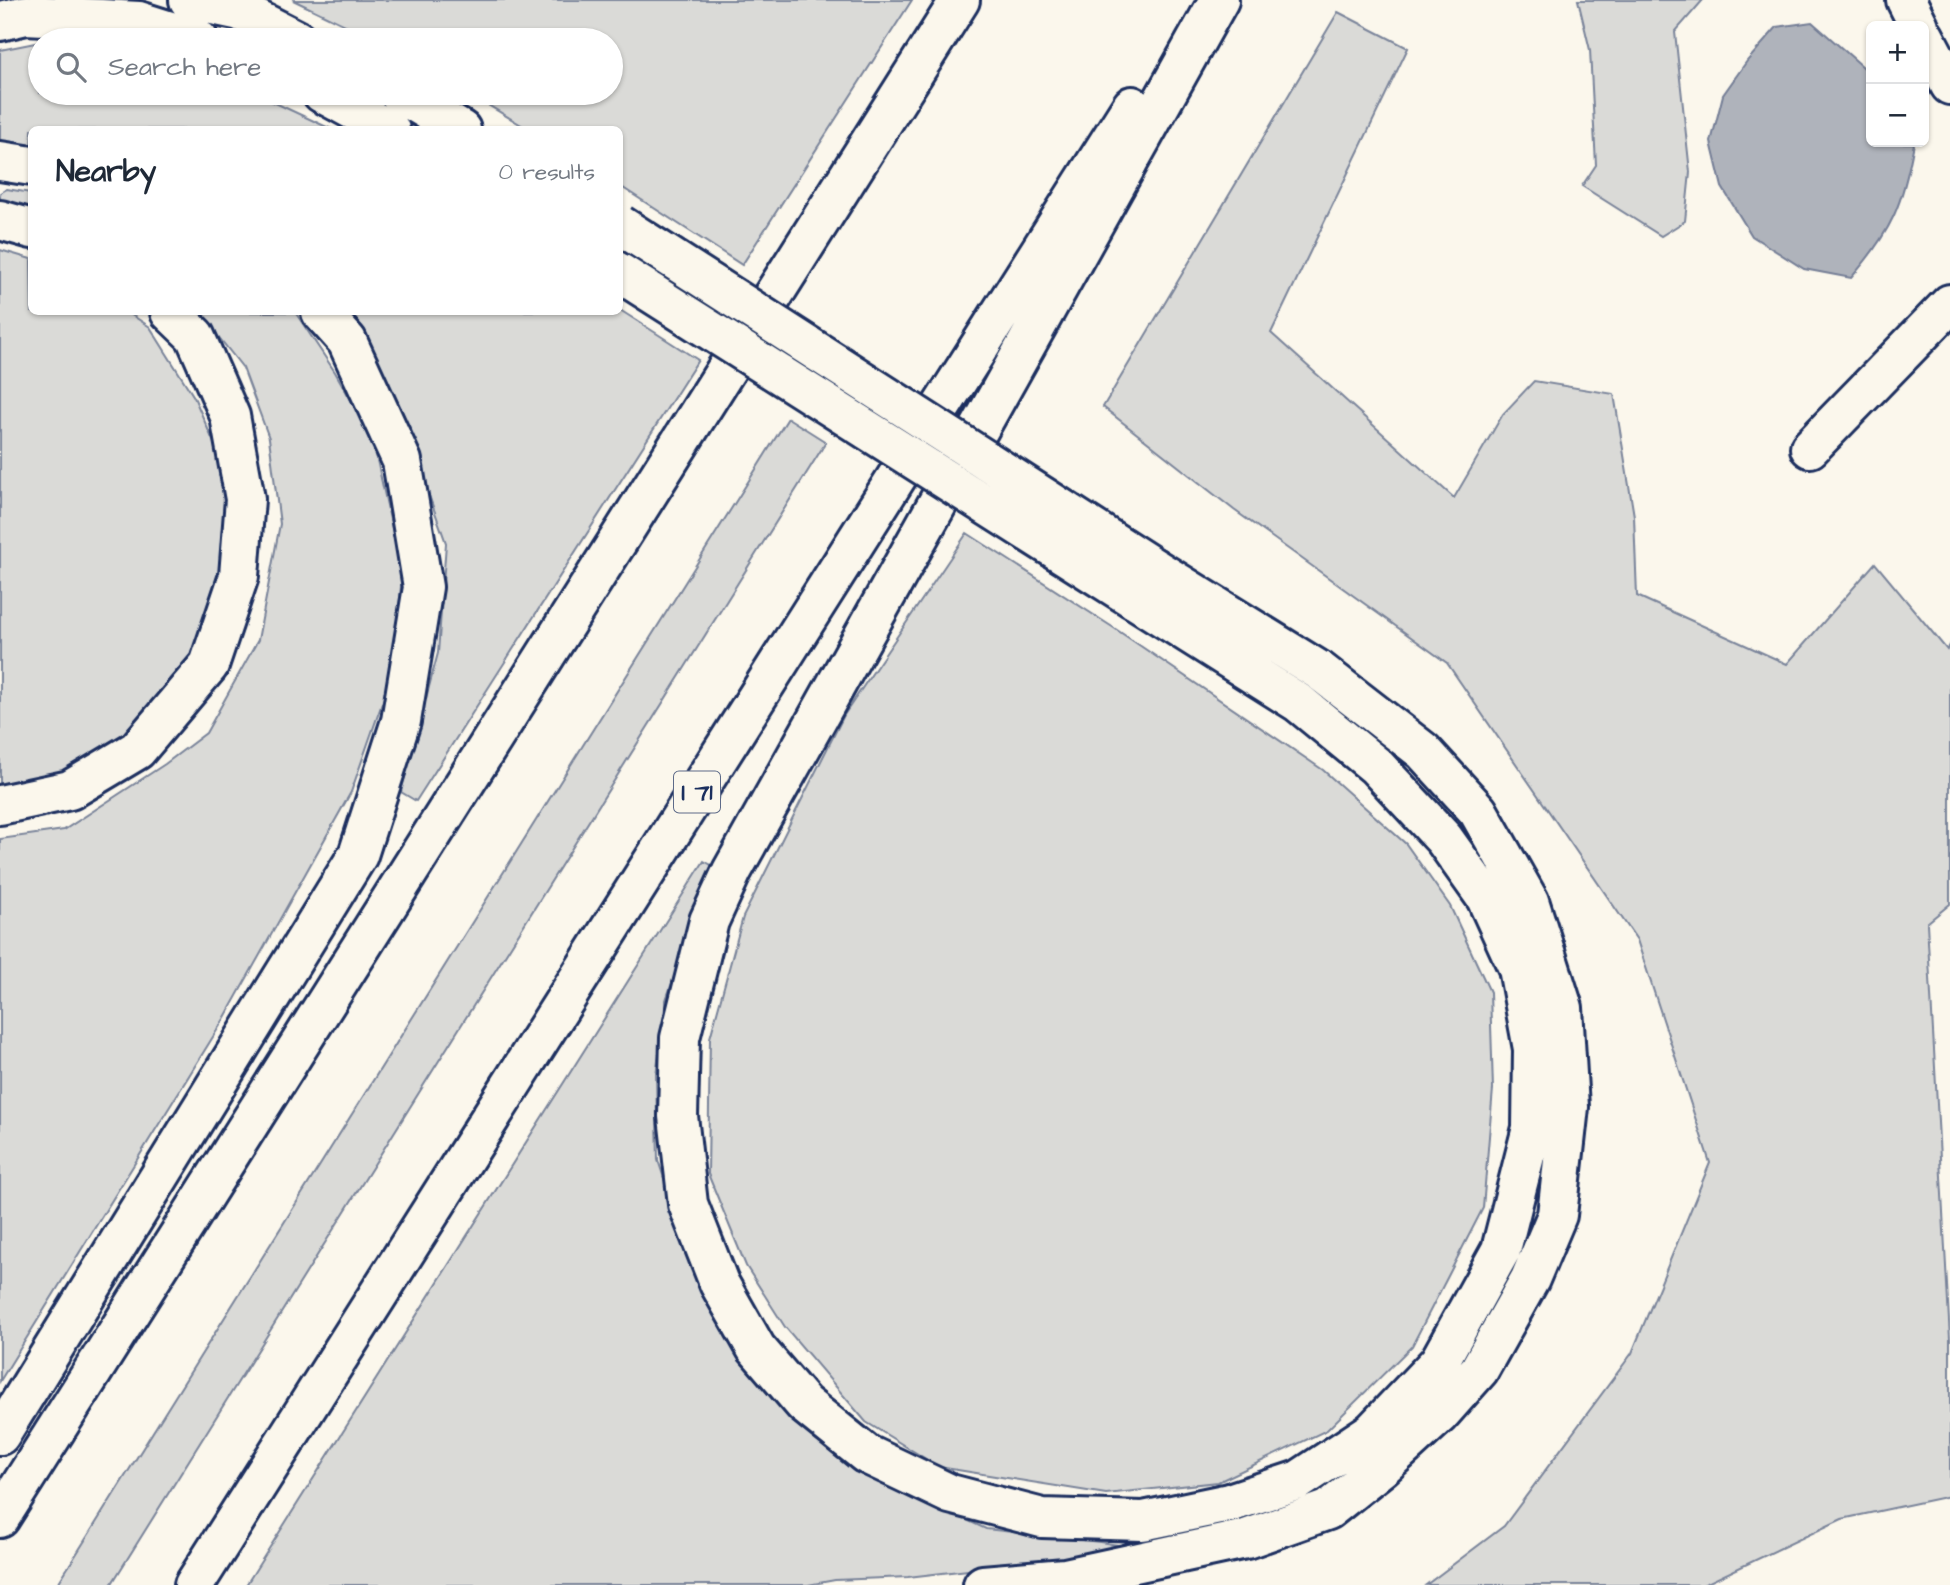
<!DOCTYPE html>
<meta charset="utf-8">
<style>
:root{--surface:#fff;--page:#f6f6f7;--text:#1f2937;--muted:#747a83;--line:#e0e1e3}
body{margin:0;font-family:"Architects Daughter",sans-serif;background:var(--page);color:var(--text)}
.controls{position:absolute;right:21px;top:21px;display:grid;overflow:hidden;border-radius:10px;box-shadow:0 2px 5px #0004}
.controls button{width:63px;height:63px;display:grid;place-items:center;padding:0;border:0;border-bottom:2px solid var(--line);background:var(--surface);color:var(--text);font:35px sans-serif}
.list{margin:0;padding:0;list-style:none}
h2{display:flex;justify-content:space-between;align-items:center;height:91px;margin:0;padding:0 28px;font-size:30px}
h2 small{font-size:23px;font-weight:400;color:var(--muted)}
.icon{flex:none;width:38px;height:38px;fill:none;stroke:currentColor;stroke-width:2;stroke-linecap:round;stroke-linejoin:round}
.map{position:relative;flex:none;width:1950px;height:1585px;overflow:hidden}
.search{position:absolute;background:var(--surface);box-shadow:0 2px 5px #0004;left:28px;top:28px;width:595px;height:77px;display:flex;align-items:center;gap:18px;box-sizing:border-box;padding:0 24px;border-radius:38px;color:var(--muted);font-size:26px}
.panel{position:absolute;background:var(--surface);box-shadow:0 2px 5px #0004;left:28px;top:126px;width:595px;height:189px;border-radius:10px}
.map>svg:first-child{display:block}
</style>
<div class="map">
<svg width="1950" height="1585" viewBox="0 0 1950 1585">
<rect width="100%" height="100%" fill="#fbf7ec"/>
<filter id="ink" filterUnits="userSpaceOnUse"><feTurbulence type="fractalNoise" baseFrequency=".0143" numOctaves="2"/><feDisplacementMap in="SourceGraphic" scale="14" xChannelSelector="R" yChannelSelector="G"/><feConvolveMatrix kernelMatrix="1 2 1 2 8 2 1 2 1" color-interpolation-filters="sRGB"/></filter>
<g filter="url(#ink)">
<path fill="#dadad7" stroke="#7a849a" stroke-width="2" d="M293 0H912L742 265 620 186V130L528 129 468 93H611V40H376Z
M1578 0H1703L1675 32 1690 172 1685 221 1661 236 1582 186 1596 165 1590 50Z
M1338 12 1408 48 1271 333 1454 498 1503 414 1534 381 1614 394 1634 516 1637 596 1787 664 1875 563 1947 650 1950 645V904L1927 923 1950 1339V1496L1842 1519 1703 1585H1426L1504 1526 1632 1353 1710 1163 1637 940 1447 663 1234 510 1103 407Z
M40 42V93H254L331 129 32 130 31 153H0V50Z
M7 189 31 193V213L0 205V193Z
M0 250 31 259 32 312H127L150 327 194 397 231 482 228 536 216 593 199 648 147 718 102 756 0 796Z
M620 310 698 360 416 801 401 792 438 653 446 543 388 381 347 312Z
M199 312H295L335 372 372 437 402 574 394 669 351 792 224 1019 0 1381V839L64 830 165 764 206 733 258 640 280 524 269 438 243 368Z
M788 418 826 442 111 1585H57Z
M967 533 1114 628 1323 770 1406 844 1450 906 1490 992 1493 1089 1483 1208 1412 1346 1327 1430 1218 1482 1106 1494 939 1467 866 1422 785 1327 746 1266 708 1174 710 1038 743 917 844 715Z
M704 861 713 866 666 1000 656 1075 658 1160 704 1298 725 1325 777 1403 869 1475 986 1529 1100 1542 1159 1552 1089 1556 908 1577 835 1580 808 1585H246Z"/>
<path fill="#afb3bb" stroke="#747e96" stroke-width="2" d="M1812 22 1871 74V142L1914 143C1903 204 1892 231 1851 278L1804 269 1752 236 1722 187 1711 142 1723 95 1747 61 1777 27Z"/>
<g fill="none" stroke-linecap="round" stroke-linejoin="round">
<defs>
<path id="minor" d="M1906 0 1919 26
M1924 36 1950 85
M1810 448 1950 304"/>
<path id="highway" d="M189 0 240 11 297 40
M0 21 26 15 139 21 199 40
M322 93 390 130
M399 93 461 130
M0 161 32 166
M0 220 32 229
M1134 599 1299 703 1376 766 1444 839 1486 898 1518 968 1533 1049 1532 1128 1501 1250 1439 1362 1373 1431 1299 1480 1229 1503 1143 1521 1042 1518 950 1494 866 1454 804 1404 756 1348 719 1283 688 1204 678 1116 680 1038 709 921 732 871 1219 0
M0 805 70 790 137 750 209 665 239 576 245 499 230 416 195 336 170 312
M0 1435 358 855 401 721 423 587 402 461 347 341 321 312
M0 1518 960 0
M194 1585 1132 106
M983 1585 1065 1578 1246 1539 1328 1510 1382 1467 1440 1414 1479 1370 1530 1279 1557 1215 1569 1107 1563 1008 1529 901 1478 811 1423 751 1320 671 1154 568"/>
</defs>
<use href="#minor" stroke="#1b2f5e" stroke-width="44"/>
<use href="#highway" stroke="#1b2f5e" stroke-width="44"/>
<use href="#minor" stroke="#fbf7ec" stroke-width="38"/>
<use href="#highway" stroke="#fbf7ec" stroke-width="38"/>
<defs>
<path id="highway-bridge" d="M620 225 1154 568
M620 273 1134 599"/>
</defs>
<use href="#highway-bridge" stroke="#1b2f5e" stroke-width="44" stroke-linecap="butt"/>
<use href="#highway-bridge" stroke="#fbf7ec" stroke-width="38"/>
</g>
</g>
<g text-anchor="middle" stroke-width="5" stroke-linejoin="round" paint-order="stroke">
<rect fill="#fbf7ec" stroke="#5e6b89" stroke-width="2" x="674" y="771.5" width="46" height="41" rx="5"/>
<g font-size="24" font-weight="bold" fill="#1b2f5e">
<text x="697" y="800">I 71</text>
</g>
</g>
</svg>
<div class="controls">
<button>+</button>
<button>−</button>
</div>
<div class="search"><svg class="icon" aria-label="search" viewBox="0 0 24 24"><circle cx="10" cy="10" r="6"/><path d="M15 15l6 6"/></svg>Search here</div>
<section class="panel">
<h2>Nearby<small>0 results</small></h2>
<ul class="list">
</ul>
</section>
</div>
